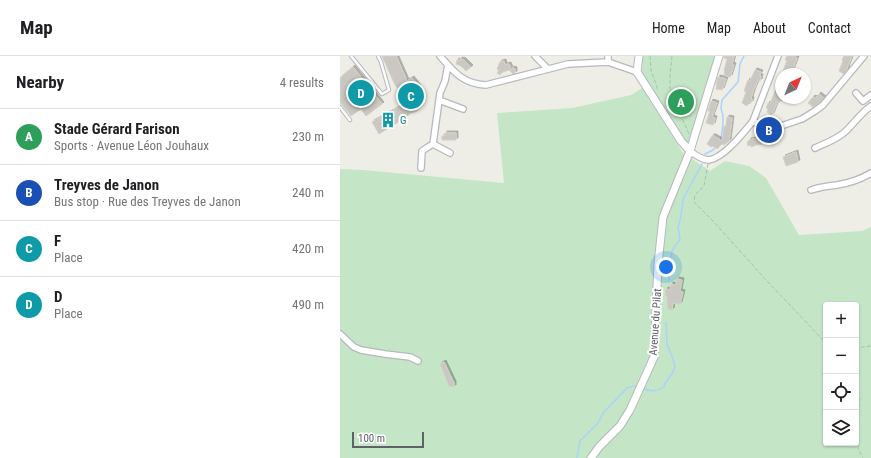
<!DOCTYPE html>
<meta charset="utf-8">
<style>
:root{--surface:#fff;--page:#f2f2f2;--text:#202124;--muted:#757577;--line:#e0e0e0;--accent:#ea580c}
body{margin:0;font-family:"Roboto Condensed",sans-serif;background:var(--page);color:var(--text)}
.controls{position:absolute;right:12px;bottom:12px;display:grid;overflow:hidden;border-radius:4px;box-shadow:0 1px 3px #0004}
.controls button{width:36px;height:36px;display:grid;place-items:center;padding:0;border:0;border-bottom:1px solid var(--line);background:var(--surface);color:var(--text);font:20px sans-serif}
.compass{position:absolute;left:435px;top:12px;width:36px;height:36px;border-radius:50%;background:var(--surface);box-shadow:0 1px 3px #0004;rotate:43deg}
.scale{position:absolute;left:12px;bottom:10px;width:72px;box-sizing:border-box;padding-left:4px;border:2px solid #5e6166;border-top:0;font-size:11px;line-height:14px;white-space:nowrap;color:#5e6166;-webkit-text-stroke:3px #fff;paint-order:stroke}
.you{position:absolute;left:326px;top:211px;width:14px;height:14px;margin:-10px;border:3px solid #fff;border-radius:50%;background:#1a73e8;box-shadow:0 0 0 6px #1a73e833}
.badge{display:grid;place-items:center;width:26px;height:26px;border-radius:50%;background:var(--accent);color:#fff;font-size:13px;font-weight:700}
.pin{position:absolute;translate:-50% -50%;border:2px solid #fff;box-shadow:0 1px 4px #0006}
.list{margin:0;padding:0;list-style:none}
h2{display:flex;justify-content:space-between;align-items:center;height:52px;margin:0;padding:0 16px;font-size:17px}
h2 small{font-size:13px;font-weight:400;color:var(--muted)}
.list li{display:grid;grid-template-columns:26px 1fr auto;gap:12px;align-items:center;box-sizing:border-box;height:56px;padding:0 16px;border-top:1px solid var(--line)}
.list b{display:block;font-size:15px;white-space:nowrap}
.list p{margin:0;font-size:13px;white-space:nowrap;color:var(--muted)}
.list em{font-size:13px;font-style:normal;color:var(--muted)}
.icon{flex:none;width:22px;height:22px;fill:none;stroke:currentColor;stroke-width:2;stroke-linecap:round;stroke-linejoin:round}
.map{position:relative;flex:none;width:531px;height:402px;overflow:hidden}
header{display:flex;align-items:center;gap:24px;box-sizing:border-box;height:56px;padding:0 20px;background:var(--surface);border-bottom:1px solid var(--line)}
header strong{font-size:19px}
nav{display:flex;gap:22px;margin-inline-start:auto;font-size:14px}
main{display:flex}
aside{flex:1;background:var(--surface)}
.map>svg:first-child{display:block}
</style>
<header>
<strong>Map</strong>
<nav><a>Home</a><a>Map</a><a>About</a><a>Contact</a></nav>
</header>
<main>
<aside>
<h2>Nearby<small>4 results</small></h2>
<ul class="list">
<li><span class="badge" style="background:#2e9e5b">A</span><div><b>Stade Gérard Farison</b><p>Sports · Avenue Léon Jouhaux</p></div><em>230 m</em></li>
<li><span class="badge" style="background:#1a4fb4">B</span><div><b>Treyves de Janon</b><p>Bus stop · Rue des Treyves de Janon</p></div><em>240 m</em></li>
<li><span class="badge" style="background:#0f9aa8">C</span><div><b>F</b><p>Place</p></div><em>420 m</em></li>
<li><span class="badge" style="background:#0f9aa8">D</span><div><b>D</b><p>Place</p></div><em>490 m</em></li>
</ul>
</aside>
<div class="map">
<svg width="531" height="402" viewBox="0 0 531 402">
<defs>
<filter id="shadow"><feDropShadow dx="2" dy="-2" stdDeviation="0" flood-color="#0004"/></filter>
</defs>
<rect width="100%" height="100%" fill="#efeee6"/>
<path fill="#c4e6c6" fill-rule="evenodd" d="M303 0H375L349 87H347L339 78 312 32 303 19 302 15Z
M302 32 343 97 370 115 385 105 409 110 426 122 459 179 522 175 531 171V402H0V113L23 114 164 127 157 57 232 52 291 39ZM486 249H516V387H486Z"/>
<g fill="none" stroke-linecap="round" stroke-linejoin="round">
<path stroke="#aad2fc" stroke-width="1.5" d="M380 85 381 82 383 68V60L381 52 382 44 398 26 400 8 404 0
M365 98 373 94 376 90
M329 224 332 195 340 183 338 172 341 160 343 143 362 108
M302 332C312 336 316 336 325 330L324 329 333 316 335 310 333 303 327 288 326 266
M237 402 240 385 258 367 263 357 287 332 294 330 298 331"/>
</g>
<path fill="#cbc8c3" stroke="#d4d0c4" filter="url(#shadow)" d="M42 0H56L67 25 72 22 79 31 75 35 79 41 80 46 79 51 77 55 69 58 68 60 39 78 32 66 69 46 55 29Z
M384 0H394L392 8 394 9 390 21 384 19 385 15H384L387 3 384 2Z
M447 0H456L455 1 457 2 451 18H442L447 4H445Z
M504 0H512L507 12H508L504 18 499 15 503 5 502 4Z
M120 3 124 4 131 11 126 15 121 10 116 8 117 4 120 5Z
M164 5 165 9 169 8 171 13 173 12 175 13V17L173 18 171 16 170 14 162 16 160 19 157 17 159 14 157 13 160 6Z
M13 11 42 48 26 60 21 53 11 60 0 46V22Z
M415 14 421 16 419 20H421L420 25 418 24 414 33 411 42 412 43 411 47 409 46 407 50 402 47 406 36 404 35 408 24 410 25Z
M441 20V43L439 47 437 46 432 59 427 56 428 53 426 52 428 47 430 48 438 28 436 27 437 23 439 24Z
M378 21 386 23 382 34 376 33 377 29H376Z
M479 38 484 42 480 46 473 51 468 47 473 41 476 42Z
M371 45 377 47 372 61 375 62 373 69 366 67 370 55H368Z
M387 61 392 62 389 85 384 89 382 88 377 93 373 90 371 91 367 88 372 80H374L382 85 384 70 386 71Z
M105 77H116V84H102V80H105Z
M425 81 426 85H423V88L415 89H416L411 91V89L408 90 407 86 409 85V84Z
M456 96 458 106 446 110 443 101Z
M337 223 342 224 340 235 343 236 340 248 333 247 332 254 328 253 327 240H325L326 233 330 234 331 228 336 229Z
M104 306 114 327V331L109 330 100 308Z"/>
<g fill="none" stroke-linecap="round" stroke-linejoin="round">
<defs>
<path id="lane" d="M11 0 42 38 49 34 41 6 38 0
M0 51 10 64"/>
<path id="street" d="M100 0C114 16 123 28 146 29L228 8 268 6 297 16
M195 0 208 13
M268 6V0
M516 37 523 45 531 39
M99 44 123 53
M413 65 438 0
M93 88 110 97
M475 92C486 87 498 83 506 75 515 66 521 57 531 50
M350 95C355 99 363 104 369 104 384 102 404 76 413 65L422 70 438 71 462 63 475 55 483 49 524 0
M81 112 82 95 88 91 93 88 100 37 105 25 108 9
M471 134C480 131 488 130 497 129 509 127 521 123 531 117
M0 278 14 291 21 294 45 298 70 301 78 305"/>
<path id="secondary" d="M299 0 297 16 341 85 350 95
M251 402 259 391 280 370 290 354 314 301 318 208 323 161 350 95 379 0"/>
</defs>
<use href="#lane" stroke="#b6b8bc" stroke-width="4.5"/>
<use href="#street" stroke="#b6b8bc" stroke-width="8"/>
<use href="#secondary" stroke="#b5b8bd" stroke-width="9"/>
<path stroke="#9dc6ac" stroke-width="1" stroke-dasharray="4 2" stroke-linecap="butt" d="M310 0 311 14 317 31V35
M332 0 330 19V35L349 78
M368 108 364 130 355 139 354 146 373 165 427 225 486 287
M516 295 522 291 531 290
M516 324 519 343 518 392 523 402"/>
<use href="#lane" stroke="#fff" stroke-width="2.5"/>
<use href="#street" stroke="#fff" stroke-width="5.5"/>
<use href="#secondary" stroke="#fff" stroke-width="7"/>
</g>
<defs>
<symbol id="building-bare" viewBox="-9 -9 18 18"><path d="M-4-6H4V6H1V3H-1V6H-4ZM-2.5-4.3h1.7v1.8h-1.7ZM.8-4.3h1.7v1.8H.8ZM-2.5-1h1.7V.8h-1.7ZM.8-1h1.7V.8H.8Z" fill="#0f9aa8" stroke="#fff" stroke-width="2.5" paint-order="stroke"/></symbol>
</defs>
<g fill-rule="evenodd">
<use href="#building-bare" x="37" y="53" width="22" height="22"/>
</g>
<g text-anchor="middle" stroke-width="4" stroke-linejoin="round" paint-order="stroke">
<g font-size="11" fill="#0d838f" stroke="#fff" text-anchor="start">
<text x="60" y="68">G</text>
</g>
<g font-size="11" fill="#5e6166" stroke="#fff">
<text transform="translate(315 266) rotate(-86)" y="4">Avenue du Pilat</text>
</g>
</g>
</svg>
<div class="controls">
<button>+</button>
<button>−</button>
<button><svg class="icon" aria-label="locate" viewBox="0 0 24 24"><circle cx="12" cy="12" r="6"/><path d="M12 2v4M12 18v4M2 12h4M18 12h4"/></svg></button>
<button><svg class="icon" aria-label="layers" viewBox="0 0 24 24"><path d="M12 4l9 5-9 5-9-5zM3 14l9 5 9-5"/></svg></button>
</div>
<svg class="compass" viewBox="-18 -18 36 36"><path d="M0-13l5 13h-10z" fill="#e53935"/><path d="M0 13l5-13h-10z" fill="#757577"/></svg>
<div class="scale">100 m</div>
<div class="you"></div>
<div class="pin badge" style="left:341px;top:46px;background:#2e9e5b">A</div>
<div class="pin badge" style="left:429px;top:74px;background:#1a4fb4">B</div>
<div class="pin badge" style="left:71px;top:40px;background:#0f9aa8">C</div>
<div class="pin badge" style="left:21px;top:37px;background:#0f9aa8">D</div>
</div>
</main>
